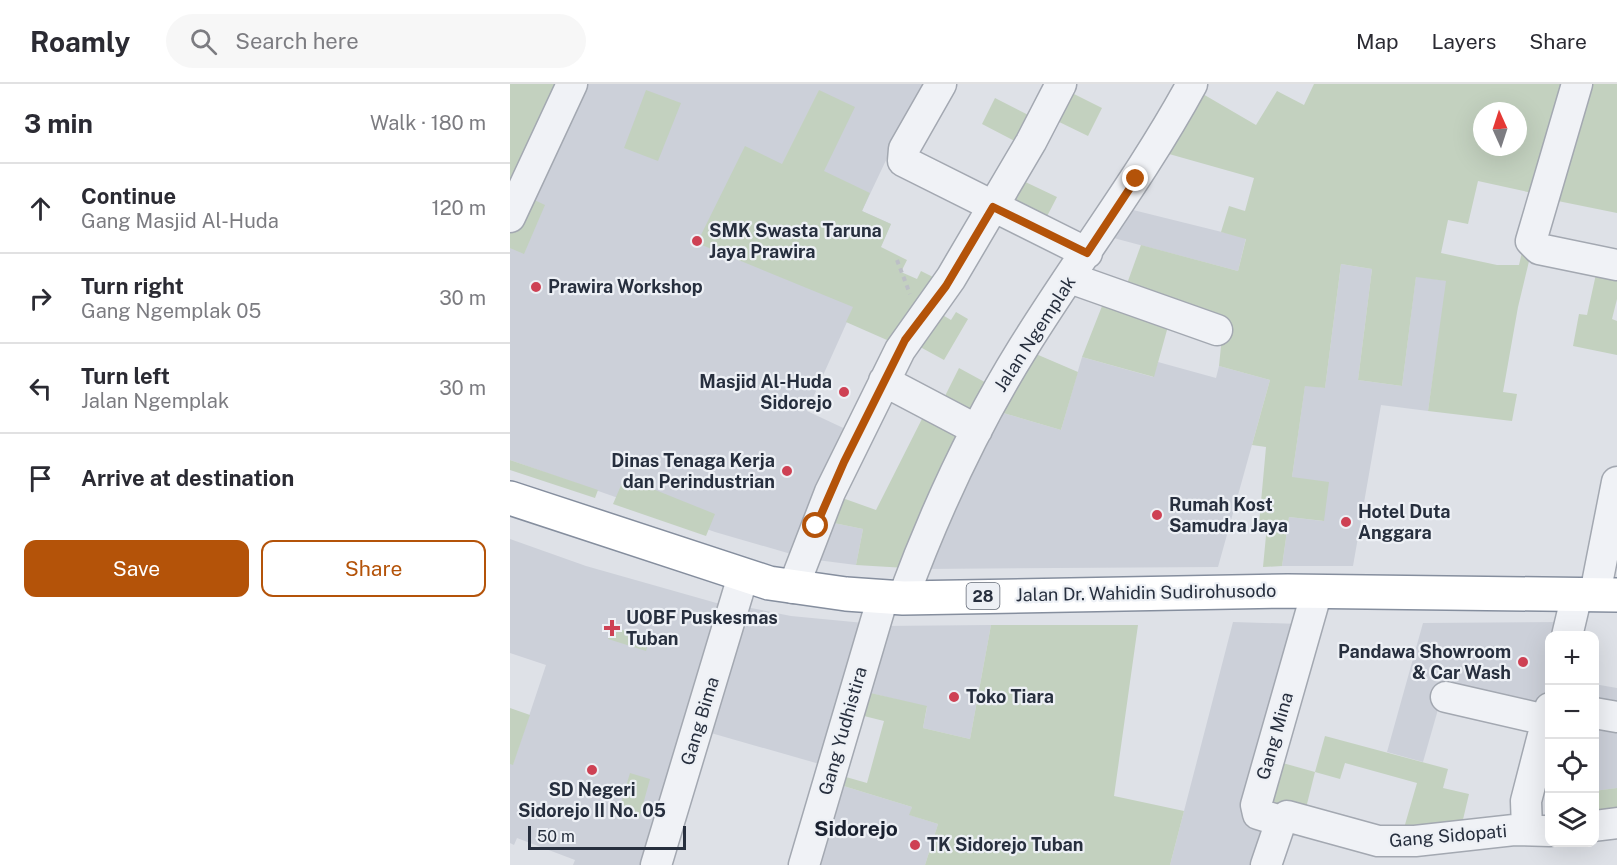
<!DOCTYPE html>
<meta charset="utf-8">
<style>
:root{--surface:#fff;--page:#f7f7f7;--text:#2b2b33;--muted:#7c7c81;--line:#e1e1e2;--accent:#b45309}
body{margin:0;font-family:"Public Sans",sans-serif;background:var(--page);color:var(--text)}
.controls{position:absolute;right:18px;bottom:18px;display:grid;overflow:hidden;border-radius:12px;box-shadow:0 6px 24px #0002}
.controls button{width:54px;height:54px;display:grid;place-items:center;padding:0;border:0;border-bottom:2px solid var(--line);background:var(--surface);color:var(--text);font:30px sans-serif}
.compass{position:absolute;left:963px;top:18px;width:54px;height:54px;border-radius:50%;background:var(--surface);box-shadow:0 6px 24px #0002;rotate:357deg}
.scale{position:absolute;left:18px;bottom:15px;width:158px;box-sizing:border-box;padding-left:6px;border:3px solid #272f3e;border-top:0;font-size:16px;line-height:21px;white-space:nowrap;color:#272f3e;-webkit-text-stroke:4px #edf0f5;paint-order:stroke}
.stop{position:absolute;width:18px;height:18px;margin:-14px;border:4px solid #b45309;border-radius:50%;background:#fff}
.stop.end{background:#b45309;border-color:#fff;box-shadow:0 2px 6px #0008}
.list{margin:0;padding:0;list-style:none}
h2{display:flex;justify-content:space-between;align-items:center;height:78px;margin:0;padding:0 24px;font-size:26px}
h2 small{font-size:20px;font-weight:400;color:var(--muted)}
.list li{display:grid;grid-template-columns:39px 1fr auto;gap:18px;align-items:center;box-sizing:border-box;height:90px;padding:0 24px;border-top:2px solid var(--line)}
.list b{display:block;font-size:22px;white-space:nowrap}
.list p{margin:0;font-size:20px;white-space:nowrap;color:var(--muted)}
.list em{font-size:20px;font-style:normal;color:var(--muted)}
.actions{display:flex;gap:12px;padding:18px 24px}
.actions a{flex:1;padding:14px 0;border:2px solid var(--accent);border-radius:12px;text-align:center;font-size:21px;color:var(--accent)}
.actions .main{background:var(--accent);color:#fff}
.icon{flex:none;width:33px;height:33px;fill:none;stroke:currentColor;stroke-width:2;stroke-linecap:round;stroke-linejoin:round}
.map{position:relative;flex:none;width:1107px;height:781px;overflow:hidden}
header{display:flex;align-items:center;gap:36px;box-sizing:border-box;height:84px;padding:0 30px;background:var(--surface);border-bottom:2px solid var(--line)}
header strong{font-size:28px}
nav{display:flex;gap:33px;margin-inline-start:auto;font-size:21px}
.search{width:420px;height:54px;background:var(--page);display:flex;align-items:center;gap:15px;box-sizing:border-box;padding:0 21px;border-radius:33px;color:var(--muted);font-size:22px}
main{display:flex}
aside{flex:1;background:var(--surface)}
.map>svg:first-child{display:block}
</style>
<header>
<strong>Roamly</strong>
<div class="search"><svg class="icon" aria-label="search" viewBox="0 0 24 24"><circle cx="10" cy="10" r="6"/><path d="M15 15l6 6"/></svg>Search here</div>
<nav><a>Map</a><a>Layers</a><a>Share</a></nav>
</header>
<main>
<aside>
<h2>3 min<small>Walk · 180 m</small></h2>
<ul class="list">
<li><svg class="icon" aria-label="ahead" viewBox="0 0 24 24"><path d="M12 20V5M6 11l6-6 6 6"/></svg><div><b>Continue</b><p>Gang Masjid Al-Huda</p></div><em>120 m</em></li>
<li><svg class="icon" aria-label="right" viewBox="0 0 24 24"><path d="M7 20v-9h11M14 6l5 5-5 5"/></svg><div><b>Turn right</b><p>Gang Ngemplak 05</p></div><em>30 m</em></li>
<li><svg class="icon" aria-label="left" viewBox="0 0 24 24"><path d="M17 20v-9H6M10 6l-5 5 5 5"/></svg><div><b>Turn left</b><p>Jalan Ngemplak</p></div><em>30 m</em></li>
<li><svg class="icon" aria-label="arrive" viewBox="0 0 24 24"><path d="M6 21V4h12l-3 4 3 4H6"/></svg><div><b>Arrive at destination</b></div></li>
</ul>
<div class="actions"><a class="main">Save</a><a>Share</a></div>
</aside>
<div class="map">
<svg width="1107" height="781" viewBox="0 0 1107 781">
<rect width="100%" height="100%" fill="#dee1e7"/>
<path fill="#ccd0d9" d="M71 0H424L382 75 378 72 352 127 381 140 297 327 344 349 281 470 205 448 0 376V150Z
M615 124 736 154 728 187 596 152Z
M831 180 862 185 848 296 892 302 906 192 937 197 918 327 871 321 843 482H772L779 433 813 437 782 393 795 301 815 304Z
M572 273 643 293 648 278 706 294 709 282 760 296 708 483 411 485 483 326 551 346Z
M314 437 353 445 346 481 299 475Z
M0 455 76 482 210 520 137 781H63L65 776 7 754 4 761 0 759V680H3L36 581 0 569Z
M231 522 281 532 354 539 313 681 194 647Z
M723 538 790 540 763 741 749 781H660Z
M1057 538 1054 551 1040 552 1039 609 1034 632 933 608 913 678 877 668 913 539Z
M481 541 460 655 413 644 417 623 352 607 371 542Z
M1084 600 1107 604V704L1085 707Z
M327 700 402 723 400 731 428 740 415 781H304Z"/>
<path fill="#c3d1bf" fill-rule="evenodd" d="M0 0H53L0 113Z
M804 0H1061L1027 110 968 97 958 140 938 136 931 169 987 181H1009L1016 151 1021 169 1008 223 993 308 1007 310 1002 337 918 327 936 197 906 193 892 302 848 296 862 185 831 180 815 304 795 302 782 393 819 398 814 437 779 433 772 482 753 483 757 441 749 440 756 363 742 361 760 296 709 282 713 242 614 208 631 161 728 187 736 155 711 148 719 122 735 127 744 94 652 68 686 6 746 41 767 7 794 21ZM972 27H1008V63H972Z
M1073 0H1107V129L1038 115Z
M136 6 171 19 148 77 114 64Z
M309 6 345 23 314 87 360 109 352 127 381 140 371 163 397 176 391 188 407 195 411 187 431 197 386 260 336 238 343 223 187 159 235 62 272 80Z
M556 6 592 24 578 52 541 34Z
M485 14 528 36 514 62 472 40Z
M507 94 547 113 533 140 491 120Z
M18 113 35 121 14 170 0 164V150Z
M1088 181 1107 185V215L1102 235 1107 237V271L1063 262 1069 230 1077 231Z
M596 212 660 235 644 293 572 273Z
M424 226 441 236 446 228 458 235 434 276 401 258Z
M519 267 568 288 551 346 483 326Z
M449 284 482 302 462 339 430 322Z
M419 321 460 343 396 484 346 481 353 445 314 437 324 411 366 426Z
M0 376 88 406 85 414 0 386Z
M118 395 205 430 196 452 103 420 112 399Z
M481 541H628L604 712 674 727 660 781H415L428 740 399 731 402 723 327 700 329 691 357 699 374 637 346 630 352 607 417 622 413 644 460 655Z
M102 543 140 554 136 567 98 555Z
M0 624 20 631 3 681 0 680Z
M815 652 938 685 933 704 959 710 951 744 892 751 907 699 835 679 830 695 805 688 794 732 749 720 762 676 805 688Z
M120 689 140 695 129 735 108 729Z
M1107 704V732L1085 734 1084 707Z"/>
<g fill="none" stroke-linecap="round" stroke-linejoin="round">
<defs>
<path id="minor" d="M431 0 394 65 393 77 577 169
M1067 0 1021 157 1029 165 1107 181
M0 133 62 0
M560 194 707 246
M374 297 467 346
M283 504 320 408 390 266 441 194 521 58 551 0
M1085 510 1107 398
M393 514C425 427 464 343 513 264 568 175 632 92 682 0
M1057 552 1067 510
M936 613 1036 636
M1084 629 1107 633
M771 737 777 732 868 757H905L1004 746 1040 747
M1084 742 1107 739
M1017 745 1016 717 1040 624
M146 781 233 492
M294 781 373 513
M756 781 771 737 748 730 746 721 807 507"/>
<path id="highway" d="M0 414 259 499 336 510 393 514 778 507 1107 511"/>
</defs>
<use href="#minor" stroke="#a3a8b1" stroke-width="33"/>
<use href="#highway" stroke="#858e9e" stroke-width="36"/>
<path stroke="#bcbfc6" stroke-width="4" stroke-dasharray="4.5 4.5" stroke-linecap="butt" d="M387 176 400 210"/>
<use href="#minor" stroke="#f0f2f6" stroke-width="30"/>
<use href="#highway" stroke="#fff" stroke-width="33"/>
</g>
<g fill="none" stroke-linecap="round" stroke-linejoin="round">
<path stroke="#b45309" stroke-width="8" d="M306 442 334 378 395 256 436 202 483 123 577 169 626 95"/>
</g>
<g fill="#ce4154" stroke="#edf0f5" stroke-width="2">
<circle cx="187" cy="157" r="6"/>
<circle cx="26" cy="203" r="6"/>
<circle cx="334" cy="308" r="6"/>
<circle cx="277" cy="387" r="6"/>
<circle cx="647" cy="431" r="6"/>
<circle cx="836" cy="438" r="6"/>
<path d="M99 535h6v6h6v6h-6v6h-6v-6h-6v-6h6z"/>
<circle cx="1013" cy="578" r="6"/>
<circle cx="444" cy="613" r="6"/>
<circle cx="82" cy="686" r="6"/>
<circle cx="405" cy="761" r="6"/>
</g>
<g text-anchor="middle" stroke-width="4.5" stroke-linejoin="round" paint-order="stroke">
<rect fill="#edf0f5" stroke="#626975" stroke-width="1.5" x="456.5" y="499" width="33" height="26" rx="4.5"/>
<g font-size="16" font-weight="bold" fill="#272f3e">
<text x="473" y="518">28</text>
</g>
<g font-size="18" font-weight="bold" fill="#272f3e" stroke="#edf0f5" text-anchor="start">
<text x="199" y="153">SMK Swasta Taruna<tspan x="199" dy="21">Jaya Prawira</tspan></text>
<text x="38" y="209">Prawira Workshop</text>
<text x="322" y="304" text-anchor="end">Masjid Al-Huda<tspan x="322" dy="21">Sidorejo</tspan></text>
<text x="265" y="383" text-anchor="end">Dinas Tenaga Kerja<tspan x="265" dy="21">dan Perindustrian</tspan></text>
<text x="659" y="427">Rumah Kost<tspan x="659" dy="21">Samudra Jaya</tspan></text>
<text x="848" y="434">Hotel Duta<tspan x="848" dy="21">Anggara</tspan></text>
<text x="116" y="540">UOBF Puskesmas<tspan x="116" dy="21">Tuban</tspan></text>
<text x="1001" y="574" text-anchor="end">Pandawa Showroom<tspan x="1001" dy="21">&amp; Car Wash</tspan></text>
<text x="456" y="619">Toko Tiara</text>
<text x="82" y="712" text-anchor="middle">SD Negeri<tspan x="82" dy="21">Sidorejo II No. 05</tspan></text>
<text x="417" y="767">TK Sidorejo Tuban</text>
</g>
<g font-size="18" fill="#272f3e" stroke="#edf0f5">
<text transform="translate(525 250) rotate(-57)" y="6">Jalan Ngemplak</text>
<text transform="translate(636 509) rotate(-1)" y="6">Jalan Dr. Wahidin Sudirohusodo</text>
<text transform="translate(190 637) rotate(-73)" y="6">Gang Bima</text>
<text transform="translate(333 647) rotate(-74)" y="6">Gang Yudhistira</text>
<text transform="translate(765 652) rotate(-74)" y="6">Gang Mina</text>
<text transform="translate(938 752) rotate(-5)" y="6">Gang Sidopati</text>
</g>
<g font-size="21" font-weight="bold" fill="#19202f" stroke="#edf0f5">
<text x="346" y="752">Sidorejo</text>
</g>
</g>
</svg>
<div class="controls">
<button>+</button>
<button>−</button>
<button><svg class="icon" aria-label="locate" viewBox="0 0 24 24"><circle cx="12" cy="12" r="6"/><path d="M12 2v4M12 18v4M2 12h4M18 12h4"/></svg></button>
<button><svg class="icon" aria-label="layers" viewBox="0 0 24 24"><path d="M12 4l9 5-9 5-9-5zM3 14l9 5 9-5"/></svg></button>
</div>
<svg class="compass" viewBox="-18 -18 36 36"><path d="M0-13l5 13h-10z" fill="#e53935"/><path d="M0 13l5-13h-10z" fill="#7c7c81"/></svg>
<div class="scale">50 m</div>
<div class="stop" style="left:306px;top:442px"></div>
<div class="stop end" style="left:626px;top:95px"></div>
</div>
</main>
